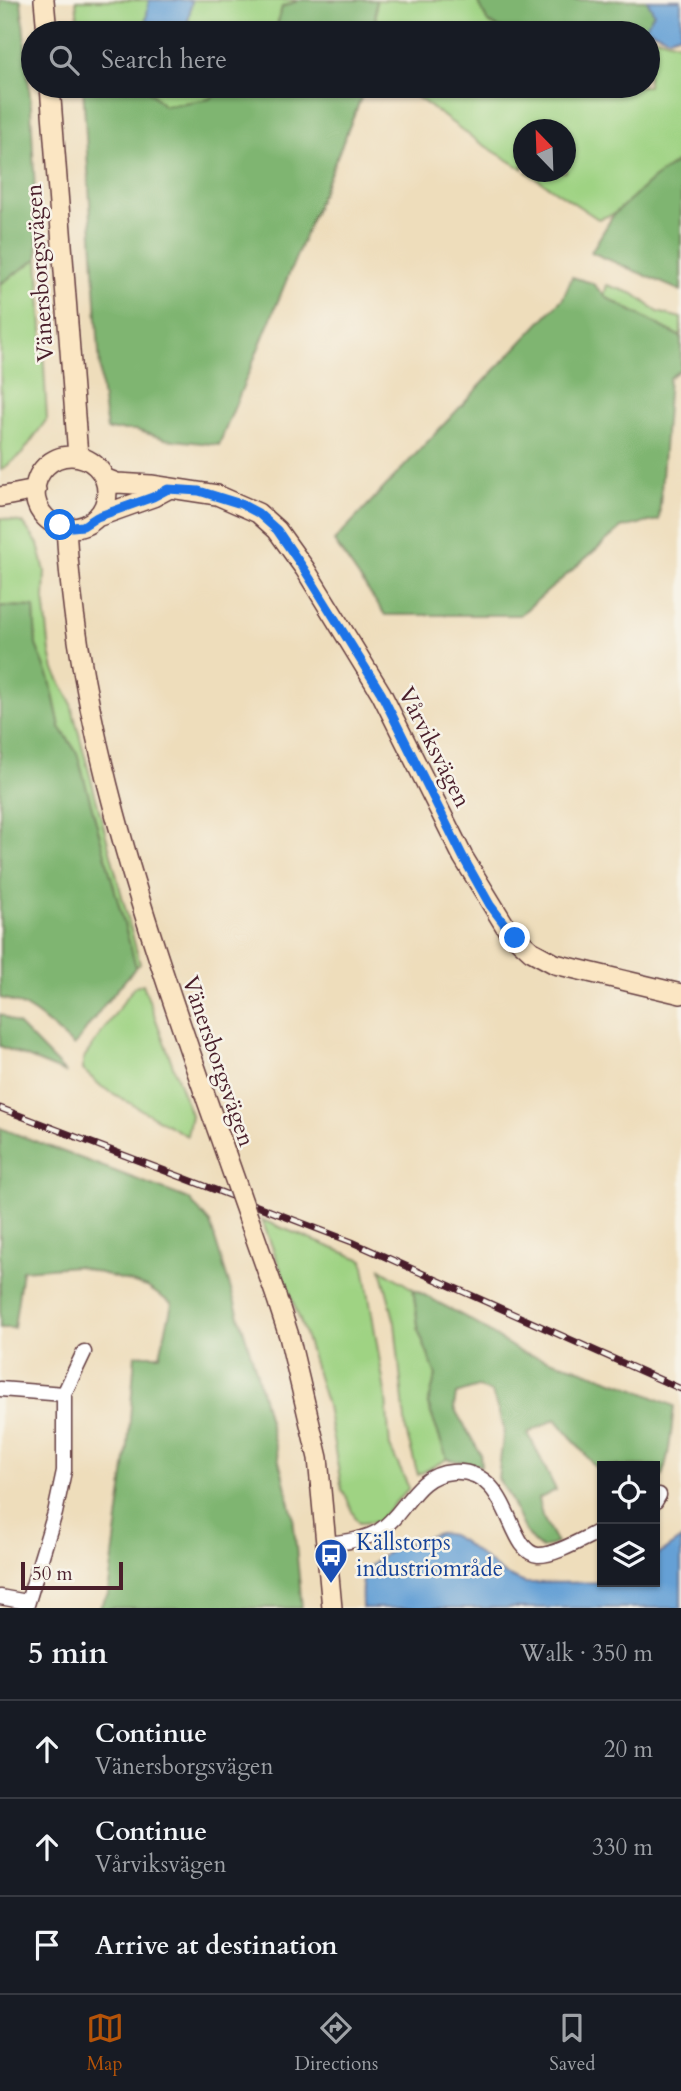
<!DOCTYPE html>
<meta charset="utf-8">
<style>
:root{--surface:#171b24;--page:#20242c;--text:#f1f3f6;--muted:#9ea1a6;--line:#363941;--accent:#b45309}
body{margin:0;font-family:Cardo,serif;background:var(--page);color:var(--text)}
.controls{position:absolute;right:21px;bottom:21px;display:grid;overflow:hidden;border-radius:0px;box-shadow:0 2px 5px #0004}
.controls button{width:63px;height:63px;display:grid;place-items:center;padding:0;border:0;border-bottom:2px solid var(--line);background:var(--surface);color:var(--text);font:35px sans-serif}
.compass{position:absolute;left:513px;top:119px;width:63px;height:63px;border-radius:50%;background:var(--surface);box-shadow:0 2px 5px #0004;rotate:337deg}
.scale{position:absolute;left:21px;bottom:18px;width:102px;box-sizing:border-box;padding-left:7px;border:4px solid #4a1f2b;border-top:0;font-size:19px;line-height:24px;white-space:nowrap;color:#4a1f2b;-webkit-text-stroke:5px #f7f3e8;paint-order:stroke}
.stop{position:absolute;width:21px;height:21px;margin:-16px;border:5px solid #1a73e8;border-radius:50%;background:#fff}
.stop.end{background:#1a73e8;border-color:#fff;box-shadow:0 2px 7px #0008}
.list{margin:0;padding:0;list-style:none}
h2{display:flex;justify-content:space-between;align-items:center;height:91px;margin:0;padding:0 28px;font-size:30px}
h2 small{font-size:23px;font-weight:400;color:var(--muted)}
.list li{display:grid;grid-template-columns:46px 1fr auto;gap:21px;align-items:center;box-sizing:border-box;height:98px;padding:0 28px;border-top:2px solid var(--line)}
.list b{display:block;font-size:26px;white-space:nowrap}
.list p{margin:0;font-size:23px;white-space:nowrap;color:var(--muted)}
.list em{font-size:23px;font-style:normal;color:var(--muted)}
.icon{flex:none;width:38px;height:38px;fill:none;stroke:currentColor;stroke-width:2;stroke-linecap:round;stroke-linejoin:round}
.map{position:relative;flex:none;width:681px;height:1608px;overflow:hidden}
.search{position:absolute;background:var(--surface);box-shadow:0 2px 5px #0004;left:21px;right:21px;top:21px;height:77px;display:flex;align-items:center;gap:18px;box-sizing:border-box;padding:0 24px;border-radius:38px;color:var(--muted);font-size:26px}
.sheet{height:385px;background:var(--surface)}
nav{display:flex;justify-content:space-around;align-items:center;box-sizing:border-box;height:98px;border-top:2px solid var(--line);background:var(--surface);font-size:19px;color:var(--muted)}
nav a{display:grid;justify-items:center;gap:4px}
nav .on{color:var(--accent)}
.map>svg:first-child{display:block}
</style>
<div class="map">
<svg width="681" height="1608" viewBox="0 0 681 1608">
<rect width="100%" height="100%" fill="#f7f3e8"/>
<filter id="ink" filterUnits="userSpaceOnUse"><feTurbulence type="fractalNoise" baseFrequency=".0143" numOctaves="2"/><feDisplacementMap in="SourceGraphic" scale="14" xChannelSelector="R" yChannelSelector="G"/><feConvolveMatrix kernelMatrix="1 2 1 2 8 2 1 2 1" color-interpolation-filters="sRGB"/></filter>
<filter id="wash" filterUnits="userSpaceOnUse"><feTurbulence type="fractalNoise" baseFrequency=".00686" numOctaves="4" result="noise"/><feDisplacementMap in="SourceGraphic" scale="28" xChannelSelector="R" yChannelSelector="G"/><feGaussianBlur stdDeviation="1.57" result="paint"/><feColorMatrix in="noise" values="0 0 0 0 0 0 0 0 0 0 0 0 0 0 0 0 0 1.4 0 .05"/><feComposite in="paint" operator="in"/></filter>
<g filter="url(#wash)">
<rect width="100%" height="100%" fill="#edb"/>
<path fill="#9fd383" stroke="#747957" stroke-width="2" d="M76 0H149L146 22 149 33H79Z
M192 0H300L282 7 275 33H186Z
M376 0H477L488 22 509 33H375Z
M648 35 681 44V160L614 214 598 219 527 172H566V130H524L523 169 477 141 402 86H648Z
M144 86H230L209 99 164 106Z
M38 258 47 419 21 455 1 470 0 284Z
M607 285 634 294 658 312 681 318V337L607 298 604 295Z
M0 518 23 523 38 544 45 571 44 598 50 652 54 670 70 700 140 964 136 967 77 753 60 727 50 680 36 645 34 607 0 606Z
M143 984 191 1115 187 1136 102 1087 83 1070V1059L134 987Z
M262 1220 363 1260 386 1398 390 1447 409 1488 377 1522 359 1523C349 1511 351 1502 342 1490L327 1406 304 1331Z
M381 1269 413 1289 419 1332 436 1375 428 1405 447 1459 418 1475 406 1431 395 1323Z"/>
<path fill="#7fb571" stroke="#646a4e" stroke-width="2" d="M0 0H21L31 108 38 258 0 284Z
M300 0H376L375 33H275L282 7Z
M477 0H647L654 13 645 28 628 33H509L488 22Z
M83 86H144L164 106 209 99 230 86H366L219 445 165 439 136 430H107L101 386Z
M681 159V291L591 252 614 214 653 179Z
M572 277 592 283 607 298 681 337V369L669 378 659 520 621 528 520 615H385L334 541 563 298Z
M0 606 34 607 36 645 50 680 60 727 77 753 136 967 104 1005 74 1046C52 1027 30 1003 0 998Z
M0 1014 18 1024 66 1073 0 1046Z
M0 1128 189 1199 210 1223 256 1370 293 1516 302 1608H99L108 1594 128 1445 135 1355H160L172 1304 147 1287 77 1266 22 1270 14 1328H0Z
M413 1289 469 1319 520 1352 574 1367 635 1389 674 1406C671 1432 670 1467 655 1489V1466H602V1475L556 1419 528 1433 556 1490 538 1499 542 1516 557 1543 542 1549C517 1533 517 1500 498 1479L504 1428 492 1393 478 1387 456 1394 454 1408 480 1453 481 1466 447 1459 428 1404 436 1375 419 1332Z"/>
<path fill="#65a0d5" stroke="#586080" stroke-width="2" d="M149 0H192L186 33H149L146 22Z
M647 0H681V34L669 38 645 28 654 13Z
M439 1533 451 1535 462 1541 504 1574 525 1583 655 1582V1557L681 1539V1608H362C362 1597 360 1585 365 1575 375 1550 416 1541 439 1533Z"/>
</g>
<g filter="url(#ink)">
<g fill="none" stroke-linecap="round" stroke-linejoin="round">
<defs>
<path id="street" d="M0 1389 64 1394
M655 1502 659 1495
M328 1544C344 1542 365 1540 379 1531 407 1513 414 1475 452 1472 512 1467 506 1552 538 1555 555 1556 586 1537 602 1530
M0 1597 27 1602
M26 1608 55 1513 64 1471V1394L84 1352"/>
<path id="secondary" d="M44 0 47 33
M50 86 78 456
M35 492a36 36 0 1 1 72 0a36 36 0 1 1-72 0Z
M104 478 117 483 151 485 217 495 258 513 277 530 305 569 381 693 463 857 507 929 531 951 555 964 681 994
M0 497 36 490
M97 517 153 497 168 489
M66 527C76 719 141 911 204 1092
M276 1296 289 1336 318 1458 332 1608"/>
</defs>
<use href="#street" stroke="#633c41" stroke-width="17"/>
<use href="#secondary" stroke="#633c41" stroke-width="22"/>
<use href="#street" stroke="#fff" stroke-width="14"/>
<use href="#secondary" stroke="#fbe6c3" stroke-width="19"/>
<defs>
<path id="rail" d="M0 1108 352 1242 681 1389"/>
</defs>
<use href="#rail" stroke="#4a1f2b" stroke-width="7"/>
<use href="#rail" stroke="#f7f3e8" stroke-width="4.5" stroke-dasharray="13" stroke-linecap="butt"/>
<defs>
<path id="secondary-bridge" d="M204 1092 276 1296"/>
</defs>
<use href="#secondary-bridge" stroke="#633c41" stroke-width="22" stroke-linecap="butt"/>
<use href="#secondary-bridge" stroke="#fbe6c3" stroke-width="19"/>
</g>
</g>
<g fill="none" stroke-linecap="round" stroke-linejoin="round" filter="url(#ink)">
<path stroke="#1a73e8" stroke-width="9" d="M60 525 72 527 83 526 97 517 153 497 168 489 199 491 241 504 258 513 277 530 304 569 381 693 463 857 490 905 515 938"/>
</g>
<defs>
<symbol id="bus-pin" viewBox="-11 -11 22 30"><path d="M0 17L-7.5 6A9.5 9.5 0 1 1 7.5 6Z" fill="#1a4fb4" stroke="#f7f3e8"/><path d="M-5-6H5V4H4V6H2V4H-2V6H-4V4H-5ZM-3.5-4V0h7V-4ZM-3.5 1.2v1.5H-2V1.2ZM2 1.2v1.5H3.5V1.2Z" fill="#fff"/></symbol>
</defs>
<g fill-rule="evenodd">
<use href="#bus-pin" x="312" y="1536" width="38" height="52"/>
</g>
<g text-anchor="middle" stroke-width="5" stroke-linejoin="round" paint-order="stroke">
<g font-size="23" fill="#4a1f2b" stroke="#f7f3e8">
<text transform="translate(39 273) rotate(-94)" y="8">Vänersborgsvägen</text>
<text transform="translate(435 747) rotate(63)" y="8">Vårviksvägen</text>
<text transform="translate(219 1061) rotate(71)" y="8">Vänersborgsvägen</text>
</g>
<g font-size="23" fill="#164399" stroke="#f7f3e8" text-anchor="start">
<text x="356" y="1550">Källstorps<tspan x="356" dy="26">industriområde</tspan></text>
</g>
</g>
</svg>
<div class="controls">
<button><svg class="icon" aria-label="locate" viewBox="0 0 24 24"><circle cx="12" cy="12" r="6"/><path d="M12 2v4M12 18v4M2 12h4M18 12h4"/></svg></button>
<button><svg class="icon" aria-label="layers" viewBox="0 0 24 24"><path d="M12 4l9 5-9 5-9-5zM3 14l9 5 9-5"/></svg></button>
</div>
<svg class="compass" viewBox="-18 -18 36 36"><path d="M0-13l5 13h-10z" fill="#e53935"/><path d="M0 13l5-13h-10z" fill="#9ea1a6"/></svg>
<div class="scale">50 m</div>
<div class="stop" style="left:60px;top:525px"></div>
<div class="stop end" style="left:515px;top:938px"></div>
<div class="search"><svg class="icon" aria-label="search" viewBox="0 0 24 24"><circle cx="10" cy="10" r="6"/><path d="M15 15l6 6"/></svg>Search here</div>
</div>
<section class="sheet">
<h2>5 min<small>Walk · 350 m</small></h2>
<ul class="list">
<li><svg class="icon" aria-label="ahead" viewBox="0 0 24 24"><path d="M12 20V5M6 11l6-6 6 6"/></svg><div><b>Continue</b><p>Vänersborgsvägen</p></div><em>20 m</em></li>
<li><svg class="icon" aria-label="ahead" viewBox="0 0 24 24"><path d="M12 20V5M6 11l6-6 6 6"/></svg><div><b>Continue</b><p>Vårviksvägen</p></div><em>330 m</em></li>
<li><svg class="icon" aria-label="arrive" viewBox="0 0 24 24"><path d="M6 21V4h12l-3 4 3 4H6"/></svg><div><b>Arrive at destination</b></div></li>
</ul>
</section>
<nav>
<a class="on"><svg class="icon" aria-label="map" viewBox="0 0 24 24"><path d="M3 6l6-2 6 2 6-2v14l-6 2-6-2-6 2zM9 4v14M15 6v14"/></svg>Map</a>
<a><svg class="icon" aria-label="directions" viewBox="0 0 24 24"><path d="M12 3l9 9-9 9-9-9zM9 14v-3h6M13 9l2 2-2 2"/></svg>Directions</a>
<a><svg class="icon" aria-label="saved" viewBox="0 0 24 24"><path d="M7 4h10v16l-5-4-5 4z"/></svg>Saved</a>
</nav>
